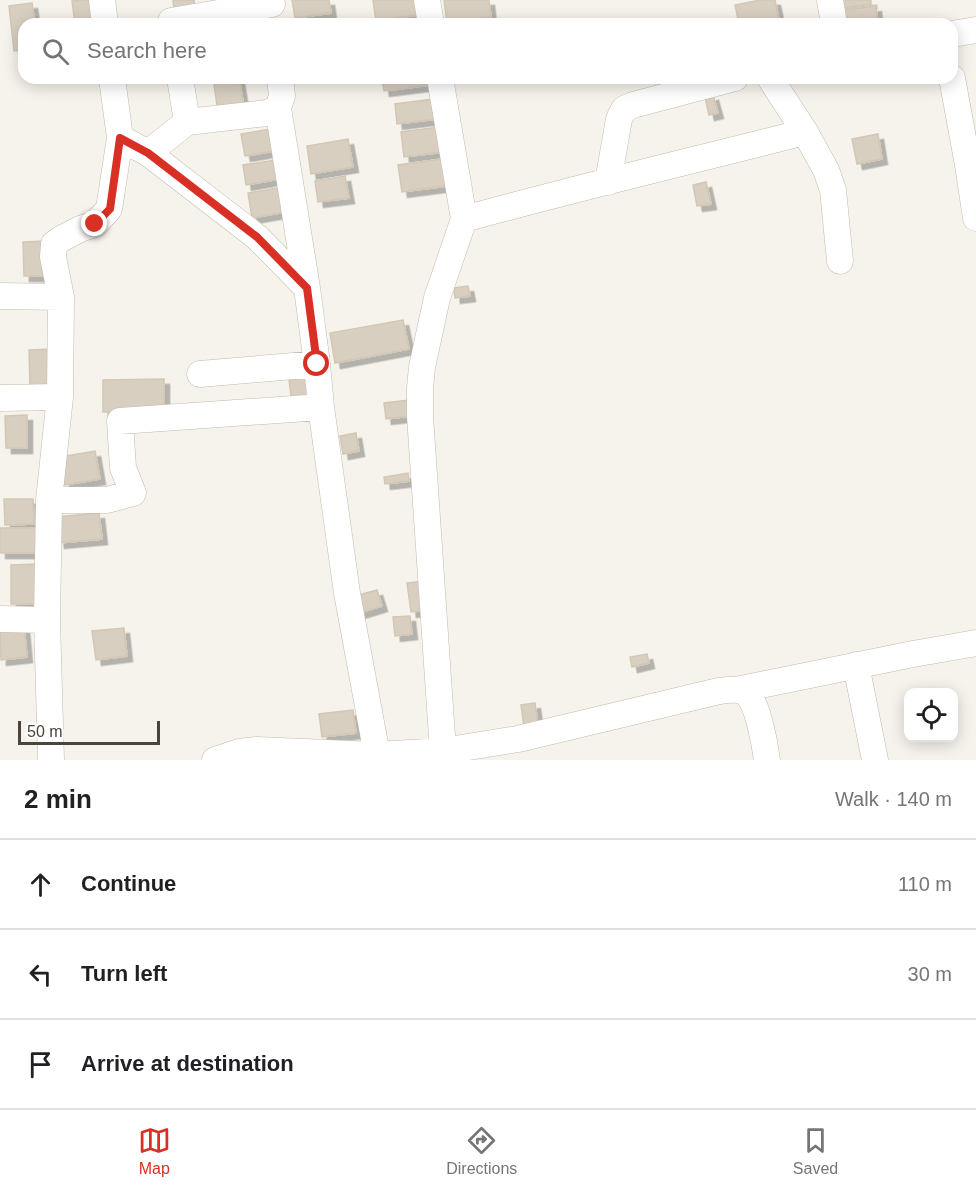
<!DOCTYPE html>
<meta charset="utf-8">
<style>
:root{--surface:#fff;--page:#f2f2f2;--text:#202124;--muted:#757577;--line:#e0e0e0;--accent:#d93025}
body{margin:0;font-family:Arial,sans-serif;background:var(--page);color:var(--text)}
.controls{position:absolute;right:18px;bottom:18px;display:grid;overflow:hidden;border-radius:12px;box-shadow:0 3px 15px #0003}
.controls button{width:54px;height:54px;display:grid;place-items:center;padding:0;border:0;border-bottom:2px solid var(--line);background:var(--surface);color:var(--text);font:30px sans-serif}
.scale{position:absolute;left:18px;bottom:15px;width:142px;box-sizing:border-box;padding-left:6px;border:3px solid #4b4439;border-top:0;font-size:16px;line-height:21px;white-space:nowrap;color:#4b4439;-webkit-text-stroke:4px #fff;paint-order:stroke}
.stop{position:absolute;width:18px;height:18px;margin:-14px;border:4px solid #d93025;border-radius:50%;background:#fff}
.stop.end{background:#d93025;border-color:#fff;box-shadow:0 2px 6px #0008}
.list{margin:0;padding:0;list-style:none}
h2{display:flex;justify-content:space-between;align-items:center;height:78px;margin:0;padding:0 24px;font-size:26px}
h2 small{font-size:20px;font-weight:400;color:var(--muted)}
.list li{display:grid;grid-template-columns:39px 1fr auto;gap:18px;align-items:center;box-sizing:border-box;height:90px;padding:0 24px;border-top:2px solid var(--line)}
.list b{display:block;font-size:22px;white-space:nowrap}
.list em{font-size:20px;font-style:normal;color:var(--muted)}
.icon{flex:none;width:33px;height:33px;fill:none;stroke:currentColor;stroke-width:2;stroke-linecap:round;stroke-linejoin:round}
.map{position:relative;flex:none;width:976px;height:760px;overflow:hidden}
.search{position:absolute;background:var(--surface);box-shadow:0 3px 15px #0003;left:18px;right:18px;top:18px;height:66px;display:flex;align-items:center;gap:15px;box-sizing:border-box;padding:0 21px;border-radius:18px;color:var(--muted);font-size:22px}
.sheet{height:348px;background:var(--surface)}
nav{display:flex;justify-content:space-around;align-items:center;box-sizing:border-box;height:84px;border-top:2px solid var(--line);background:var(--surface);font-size:16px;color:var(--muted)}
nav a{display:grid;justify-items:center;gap:3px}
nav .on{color:var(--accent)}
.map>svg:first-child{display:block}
</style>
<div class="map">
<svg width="976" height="760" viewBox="0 0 976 760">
<defs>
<filter id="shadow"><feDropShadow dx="5.5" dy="5.5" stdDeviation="0" flood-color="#0004"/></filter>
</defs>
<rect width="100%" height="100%" fill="#f6f3ec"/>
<path fill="#d8cfc1" stroke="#d3c7b4" stroke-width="1.5" filter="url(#shadow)" d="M83 0H94L97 24H75L72 1Z
M173 0H194L195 7 174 9Z
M292 0H329L331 13 295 18Z
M373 0H415L417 15 376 21Z
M444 0H489L491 17 447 23Z
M760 0H775L780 24H739L735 5Z
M836 0H871V4L837 9Z
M32 3 35 24H24V50L14 51 9 6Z
M876 6 878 24H840L839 11Z
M266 17V24H239L238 21Z
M213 78H239L244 108 218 112Z
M382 78H429L430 85 384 91Z
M713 95 718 113 709 115 705 97Z
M433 99 436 119 397 124 395 104Z
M439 127 443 152 404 157 401 132Z
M276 128 280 150 245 156 241 134Z
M878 134 882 159 857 164 852 139Z
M348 139 353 167 311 174 307 146Z
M282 159 285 178 246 185 243 165Z
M442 159 446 186 402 192 398 165Z
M345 176 349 198 318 202 315 181Z
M706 182 711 204 697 206 693 185Z
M282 187 286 212 252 218 248 193Z
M45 241 46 276H24L23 242Z
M468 286 470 296 455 298 454 288Z
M403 320 409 349 335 363 330 333Z
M54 349 55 387H30L29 350Z
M310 370 314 400 292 403 288 372Z
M164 379V411L103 412V380Z
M409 400 411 416 386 419 384 403Z
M27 415V448H6L5 416Z
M356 433 359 451 343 454 340 436Z
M95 451 100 479 65 485 59 457Z
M408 473 409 481 385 484 384 477Z
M4 499H33L34 524 5 525Z
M99 513 102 539 59 543 56 517Z
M0 528H39V553H0Z
M35 564 36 604H11V565Z
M425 581 428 610 411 612 407 583Z
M377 590 382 606 359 613 355 596Z
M410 616 412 634 395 636 393 617Z
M24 626 27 657 1 660 0 629Z
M124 628 127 656 96 660 92 631Z
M647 654 649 663 632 667 630 657Z
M535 703 538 725 524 727 521 705Z
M353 710 356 733 322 737 319 714Z"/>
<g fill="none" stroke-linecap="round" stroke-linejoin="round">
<defs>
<path id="minor" d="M102 0 105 24
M427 0 431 24
M830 0 834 24
M171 21 272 4
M952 34 976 30
M112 78 120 138 148 153 257 237 307 288 317 364 321 407 347 593 378 760
M180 78 187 122
M440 78 464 219 437 298 422 367 420 388V416L443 751
M770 78 805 132 826 170 833 190 840 261
M952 78 968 165 976 218
M278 108 307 288
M148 153 187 122 267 113 278 108 282 96 280 78
M608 182 619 119 624 109 633 105 735 78
M464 219C577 188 691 161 805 132
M0 296 61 297 53 257 54 244 61 239 80 229 95 224 109 209 120 138
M200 374 317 364
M60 397 61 297
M0 398 60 397 49 500 47 620
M49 500H107L133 493 123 468 120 421 321 407
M0 619 47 620 51 760
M856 665 875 760
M736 690 913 654 976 643
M215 760 239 752 257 750 376 755 443 751 518 739 719 691C727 690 739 688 746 693 758 703 765 745 767 760"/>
</defs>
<use href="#minor" stroke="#c2bbae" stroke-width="27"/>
<use href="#minor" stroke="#fff" stroke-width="26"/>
</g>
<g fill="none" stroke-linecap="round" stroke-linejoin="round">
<path stroke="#d93025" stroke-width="8" d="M95 224 110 209 120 138 148 153 257 237 307 288 317 364"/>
</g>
</svg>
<div class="controls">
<button><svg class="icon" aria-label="locate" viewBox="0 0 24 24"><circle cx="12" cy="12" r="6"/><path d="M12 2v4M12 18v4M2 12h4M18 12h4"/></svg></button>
</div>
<div class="scale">50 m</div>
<div class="stop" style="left:317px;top:364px"></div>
<div class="stop end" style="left:95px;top:224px"></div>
<div class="search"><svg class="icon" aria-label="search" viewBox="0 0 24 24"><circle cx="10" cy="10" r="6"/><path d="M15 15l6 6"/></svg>Search here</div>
</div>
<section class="sheet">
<h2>2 min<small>Walk · 140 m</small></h2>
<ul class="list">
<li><svg class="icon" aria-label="ahead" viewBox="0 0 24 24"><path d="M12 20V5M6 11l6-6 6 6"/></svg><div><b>Continue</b></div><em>110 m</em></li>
<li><svg class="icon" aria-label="left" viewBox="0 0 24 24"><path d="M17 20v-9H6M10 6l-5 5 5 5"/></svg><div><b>Turn left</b></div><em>30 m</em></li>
<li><svg class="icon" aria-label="arrive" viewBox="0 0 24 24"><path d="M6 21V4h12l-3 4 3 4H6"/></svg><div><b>Arrive at destination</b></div></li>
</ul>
</section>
<nav>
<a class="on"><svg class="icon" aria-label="map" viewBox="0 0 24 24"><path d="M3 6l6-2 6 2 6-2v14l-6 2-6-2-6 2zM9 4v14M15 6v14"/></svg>Map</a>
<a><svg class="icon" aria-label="directions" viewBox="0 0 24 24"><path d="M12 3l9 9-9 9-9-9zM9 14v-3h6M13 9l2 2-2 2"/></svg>Directions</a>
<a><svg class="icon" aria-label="saved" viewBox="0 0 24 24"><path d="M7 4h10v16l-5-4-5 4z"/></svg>Saved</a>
</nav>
